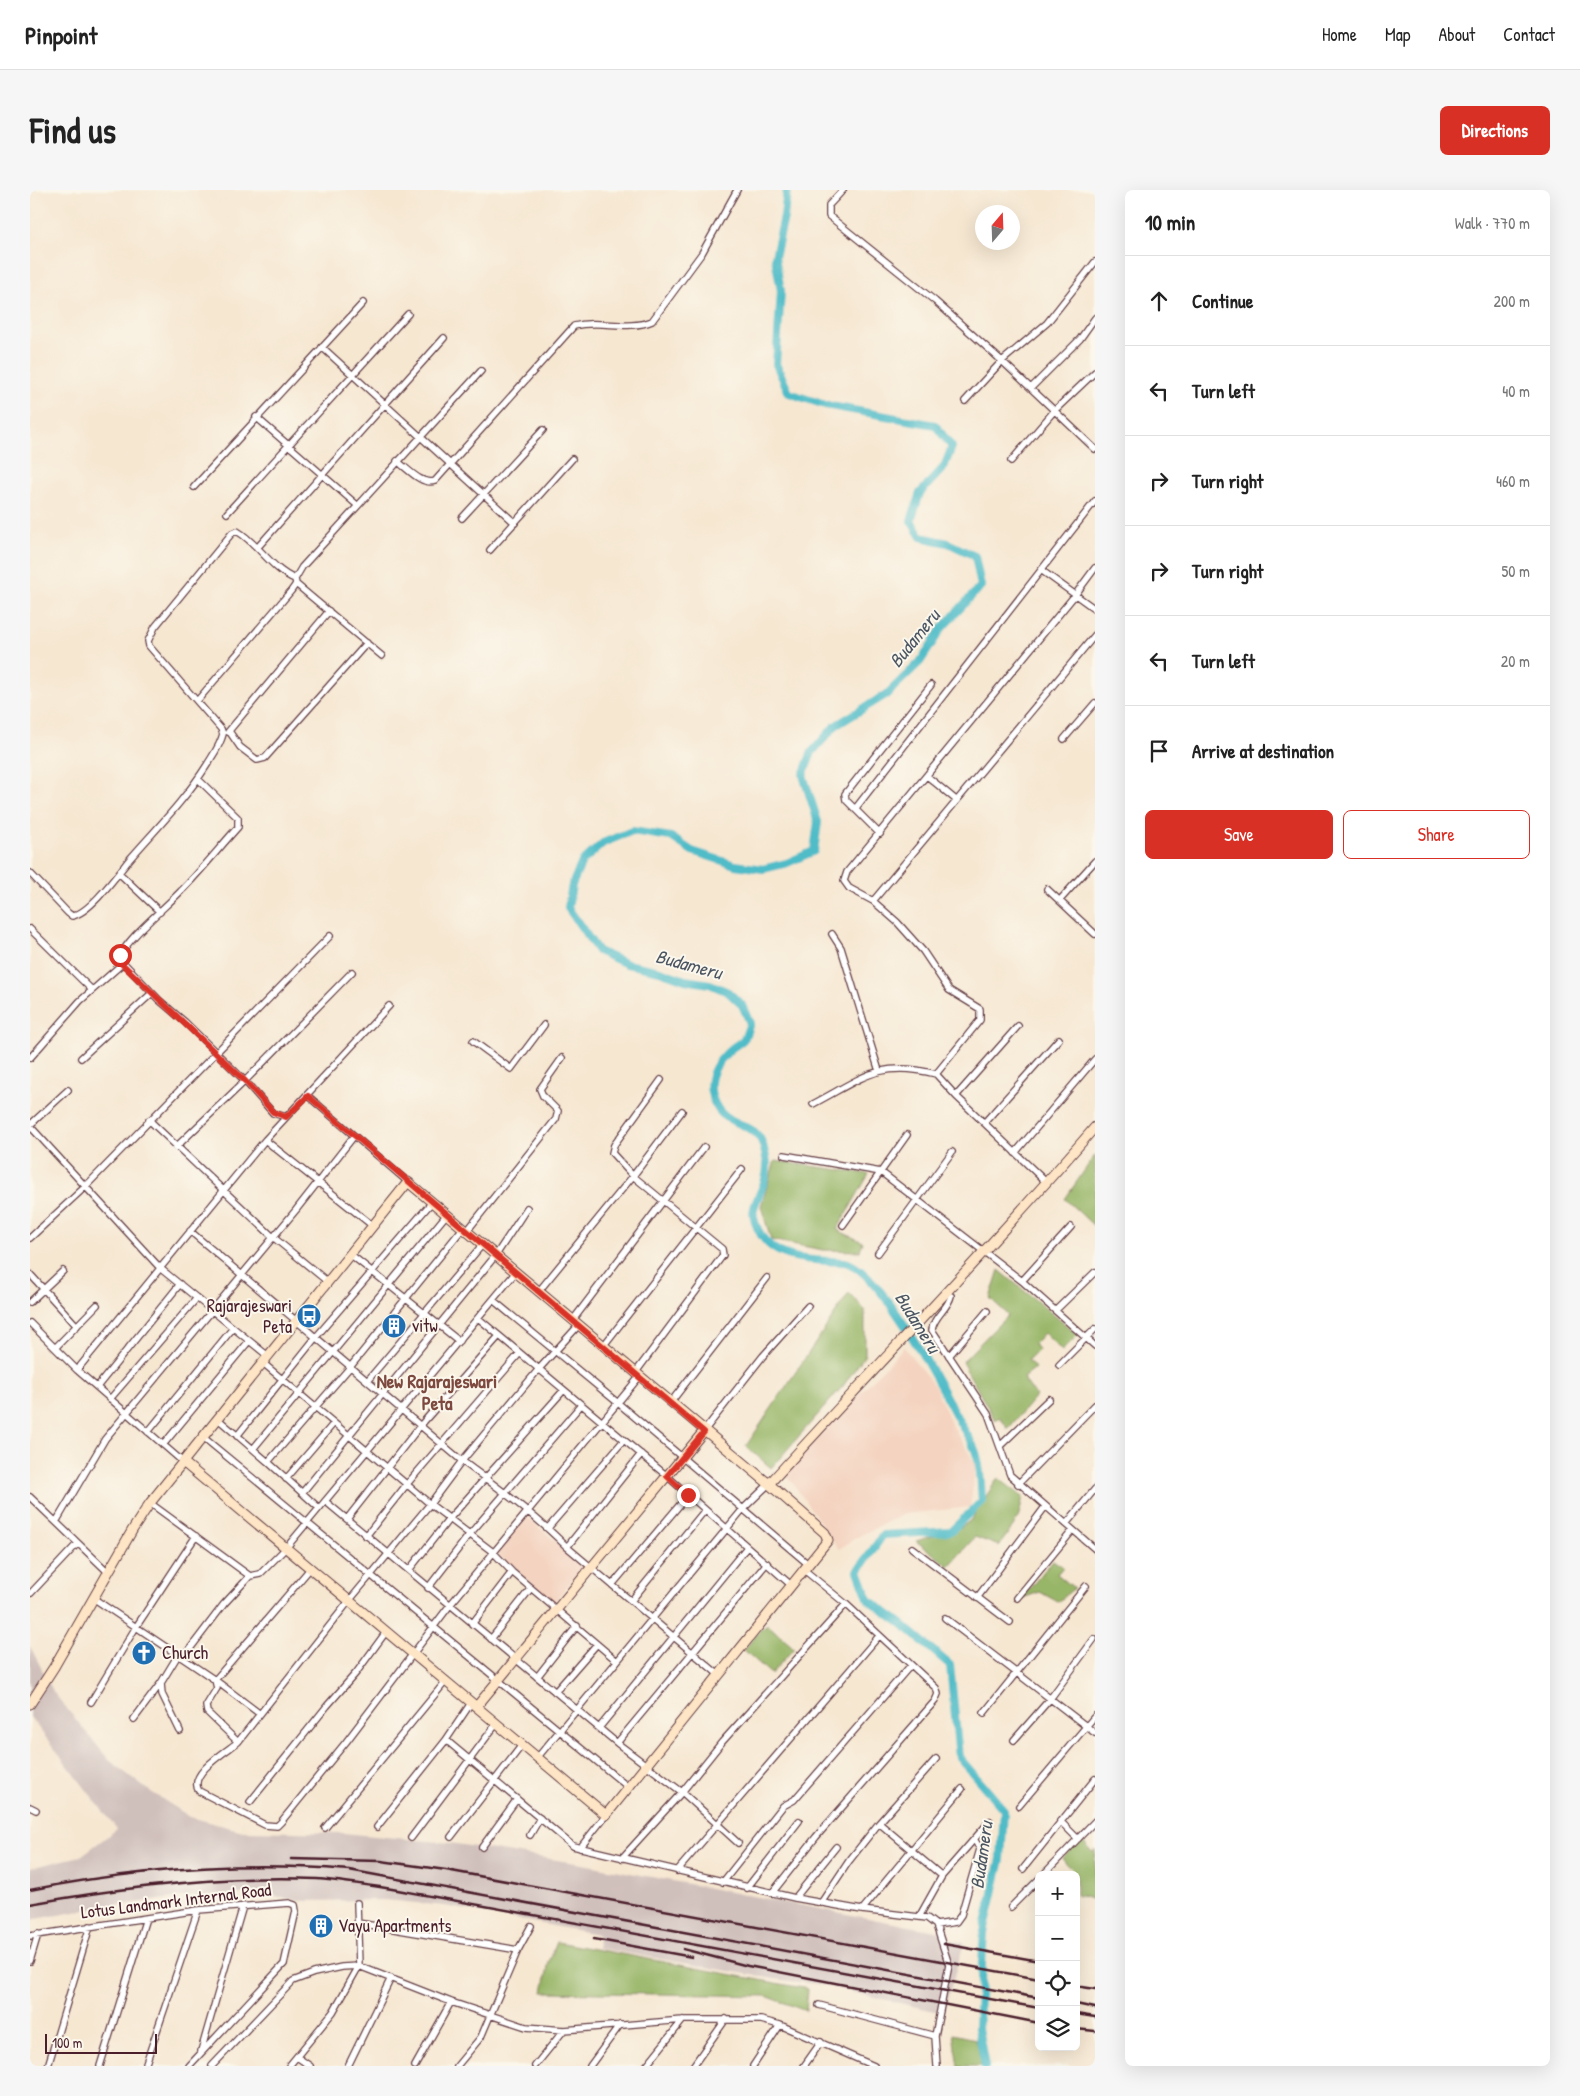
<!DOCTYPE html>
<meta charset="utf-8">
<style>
:root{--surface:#fff;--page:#f6f6f6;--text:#222;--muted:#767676;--line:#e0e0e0;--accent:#d93025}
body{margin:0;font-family:"Patrick Hand",sans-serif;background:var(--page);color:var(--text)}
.controls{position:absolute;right:15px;bottom:15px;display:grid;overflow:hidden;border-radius:8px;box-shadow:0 5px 20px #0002}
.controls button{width:45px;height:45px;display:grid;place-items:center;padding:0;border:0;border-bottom:1px solid var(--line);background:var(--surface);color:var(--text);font:25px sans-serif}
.compass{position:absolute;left:945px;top:15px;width:45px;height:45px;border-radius:50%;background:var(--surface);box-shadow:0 5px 20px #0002;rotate:19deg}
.scale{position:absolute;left:15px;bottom:12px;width:112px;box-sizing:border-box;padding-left:5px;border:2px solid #4a1f2b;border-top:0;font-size:14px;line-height:18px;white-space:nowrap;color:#4a1f2b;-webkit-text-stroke:4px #fbf7ec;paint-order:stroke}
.stop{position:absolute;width:15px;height:15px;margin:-11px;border:4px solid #d93025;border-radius:50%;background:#fff}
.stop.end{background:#d93025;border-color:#fff;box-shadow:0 1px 5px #0008}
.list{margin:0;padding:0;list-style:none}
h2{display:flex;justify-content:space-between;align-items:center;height:65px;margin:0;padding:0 20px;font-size:21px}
h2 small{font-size:16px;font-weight:400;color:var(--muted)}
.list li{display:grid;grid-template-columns:32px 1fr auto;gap:15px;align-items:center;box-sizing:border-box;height:90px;padding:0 20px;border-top:1px solid var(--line)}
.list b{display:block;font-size:19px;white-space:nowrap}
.list em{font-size:16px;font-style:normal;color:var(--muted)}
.actions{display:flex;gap:10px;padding:15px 20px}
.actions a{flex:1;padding:11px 0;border:1px solid var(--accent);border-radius:8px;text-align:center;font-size:18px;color:var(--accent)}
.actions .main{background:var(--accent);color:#fff}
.icon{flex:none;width:28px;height:28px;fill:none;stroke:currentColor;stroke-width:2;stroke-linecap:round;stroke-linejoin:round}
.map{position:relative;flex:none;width:1065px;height:1876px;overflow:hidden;border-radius:8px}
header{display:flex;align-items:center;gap:30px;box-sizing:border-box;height:70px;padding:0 25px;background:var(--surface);border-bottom:1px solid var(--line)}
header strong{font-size:24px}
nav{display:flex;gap:28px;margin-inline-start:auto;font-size:18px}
.intro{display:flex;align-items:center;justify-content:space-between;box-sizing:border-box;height:120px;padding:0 30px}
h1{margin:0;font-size:35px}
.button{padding:12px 22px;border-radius:8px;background:var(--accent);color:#fff;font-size:18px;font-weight:700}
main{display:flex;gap:30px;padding:0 30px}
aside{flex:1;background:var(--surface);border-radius:8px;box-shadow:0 5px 20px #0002}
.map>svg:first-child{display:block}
</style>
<header>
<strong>Pinpoint</strong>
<nav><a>Home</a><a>Map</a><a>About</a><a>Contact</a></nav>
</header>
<div class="intro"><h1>Find us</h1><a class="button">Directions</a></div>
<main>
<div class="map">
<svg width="1065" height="1876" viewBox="0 0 1065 1876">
<rect width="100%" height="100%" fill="#fbf7ec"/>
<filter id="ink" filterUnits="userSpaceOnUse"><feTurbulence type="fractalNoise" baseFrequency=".02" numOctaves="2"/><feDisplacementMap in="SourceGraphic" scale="10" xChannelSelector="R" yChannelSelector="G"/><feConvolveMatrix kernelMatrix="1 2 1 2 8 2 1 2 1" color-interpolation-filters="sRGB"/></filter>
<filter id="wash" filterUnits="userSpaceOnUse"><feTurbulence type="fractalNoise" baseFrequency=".0096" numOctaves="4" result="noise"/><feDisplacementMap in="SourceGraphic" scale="20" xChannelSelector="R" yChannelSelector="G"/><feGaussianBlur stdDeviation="1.12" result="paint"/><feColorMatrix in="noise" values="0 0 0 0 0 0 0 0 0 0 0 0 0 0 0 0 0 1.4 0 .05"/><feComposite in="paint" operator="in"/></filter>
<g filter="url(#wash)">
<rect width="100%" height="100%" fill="#f6e7d1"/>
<path fill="#f4d3c0" d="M874 1157 906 1198 921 1233 946 1275 940 1317 874 1324 827 1347 809 1359 755 1282Z
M496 1326 555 1376 524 1412 465 1362Z"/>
<path fill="#d0c0bc" d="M0 1456 24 1503 79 1570 115 1598 160 1627 213 1641 313 1643 420 1653 558 1675 911 1742 916 1749 934 1753 913 1823 787 1794 744 1789 568 1758 567 1744 415 1716 356 1710 269 1711 229 1703 151 1707 67 1718 0 1730V1678L51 1666 87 1639 0 1527Z"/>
<path fill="#98b668" stroke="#716a4a" d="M1065 965V1037L1035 1009Z
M745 971 839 984 807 1040 833 1052 830 1061 793 1060 741 1050 731 1016Z
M969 1080 1048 1145 1032 1161 1014 1143 1004 1154 1008 1160 998 1170 1005 1178 993 1188 1006 1206 978 1239 970 1227 965 1230 932 1172 978 1125 960 1108Z
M819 1103 835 1120V1165L813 1196 741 1278 716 1256Z
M968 1288 993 1307 988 1329 969 1356 945 1347 919 1376 886 1351 931 1337 940 1331Z
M1023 1370 1033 1377 1027 1384 1044 1398 1028 1412 1010 1402 992 1408Z
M738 1435 764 1458 741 1484 714 1460 730 1440Z
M1051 1649 1062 1662 1065 1660V1710L1046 1705V1685H1039L1043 1680 1032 1669Z
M527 1752 778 1799 776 1821 736 1806 513 1802 519 1772Z
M923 1844 946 1849 952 1876H928Z"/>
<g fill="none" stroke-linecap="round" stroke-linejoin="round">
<path stroke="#4fbcc8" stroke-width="8" d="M757 0 754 27 745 67 751 101 746 174 759 203 795 215 905 235 922 257 914 277 890 303 881 331 891 347 918 353 945 366 951 396 912 438 890 472 857 504 805 536 782 562 773 585 788 632 784 661 757 673 733 679 705 675 662 661 641 647 602 641 573 653 552 672 542 695 538 718 568 761 597 774 630 781 655 790 680 794 698 802 712 815 720 833C718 838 716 846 713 850 709 854 704 856 701 859 682 876 673 896 688 919 699 936 726 932 733 955 736 967 739 977 735 989 728 1015 715 1017 731 1045 745 1068 775 1070 799 1071 804 1072 812 1071 818 1073 855 1088 908 1192 928 1229 934 1241 944 1253 947 1266 951 1280 951 1297 952 1311L921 1341 853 1345 828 1381 839 1410 872 1434 920 1475 929 1567 974 1620 971 1669 954 1742 948 1838 955 1876"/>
</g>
</g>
<g filter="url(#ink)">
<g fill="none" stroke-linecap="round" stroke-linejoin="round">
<defs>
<path id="street" d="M813 0 799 15V26L905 111 972 171 1065 259
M292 157 485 333
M1001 198 1050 149 1065 128
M935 211 972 171 1017 133 1065 72
M226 227 327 315
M367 271C377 278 392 296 405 291L544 136C569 129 598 141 622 131L672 63 707 0
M981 271 1025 220 1065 182
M164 297 333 113
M197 323 378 124
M432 328 513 240
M227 358 414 148
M460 360 542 269
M1011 380 1065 419
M266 394 352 466
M167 511 261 401 266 394 265 389 272 377 451 181
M199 541 210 557 227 570 235 568 337 453
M198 542 299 421
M1034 549 1065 513
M897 586 926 610
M168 589 208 628V637C189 658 171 681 151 701 138 715 91 753 90 769L129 810 155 832 215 891 243 923 256 927
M825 619 1065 311
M850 644 816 610 815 604 901 495
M0 683 38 723 42 726C60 723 87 685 99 670 126 639 155 610 177 575 183 565 190 556 193 544L191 539 119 456 118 451 125 437 202 343 207 341C228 353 242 380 265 389
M89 683 130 722
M1017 699 1065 744
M1030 710 1065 671
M843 711 1065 445
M0 739 62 800
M802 744 811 758 849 881
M443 851 481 879 514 835
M0 868 50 811 92 774
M51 868 122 803
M278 906 378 992
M926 906 988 836
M783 914C831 889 849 869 906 884
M119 930 243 1047 298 1092
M954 933 1029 849
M0 935 38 900
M0 936 131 1079 238 1166
M235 950 343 1036
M146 957 215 891 322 782
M985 963 1065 869
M754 965 851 982 992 1091 1065 1156
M1017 993 926 906 906 884 950 830V819L919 800 893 761 867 732 843 711 819 698 814 691 817 682 1045 405 1065 378
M813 1035 877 945
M160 1041 432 1271C469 1298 505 1325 537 1357L689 1485
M437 1041 526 929 528 921 513 906 510 899 532 868
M0 1048 55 997 300 746
M848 1063 922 962
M320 1064 429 1151
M0 1084 47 1136
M992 1091 1041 1037
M509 1101 603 986 652 921
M921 1106C918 1119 903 1127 902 1140L958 1224 980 1285 1065 1359
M463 1110 588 1213 778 1374
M0 1112 33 1081
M1026 1120 1065 1082
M448 1128 637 1286 761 1395
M543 1130 674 957
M0 1133 47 1180 153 1272
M549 1135 508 1180 432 1271 400 1314 319 1411 208 1552C197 1561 157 1584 169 1601L235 1635 247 1636 251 1632 316 1552 420 1415 610 1186
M574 1155 712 979
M25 1158 67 1115
M919 1166 957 1121
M233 1173 400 1314 463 1362 482 1382 587 1471
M1029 1175 1065 1139
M47 1180 235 950 359 816
M606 1182 693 1065 692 1059 603 986 582 963 584 955 631 890
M338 1190 453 1054
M67 1197 150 1094
M80 1209 167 1108
M641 1212 737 1088
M188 1229 238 1272
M674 1241 733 1166 778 1116
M118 1242 203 1138
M207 1246 286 1147 402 1012
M173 1247 598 1597
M133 1255 219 1151
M971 1255 1019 1209
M223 1259 417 1024
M256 1289 304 1233
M988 1294 1065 1215
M272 1303 466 1065 497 1018
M0 1307 78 1382
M295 1311 587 1553 652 1602 708 1653
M120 1313 213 1381 220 1386 230 1384 256 1358 486 1082
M289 1318 238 1272 321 1176 433 1038
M317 1329 390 1236 469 1146
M26 1332 75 1249 266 1020 324 946
M1036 1334 1065 1299
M518 1338 594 1250
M336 1346 377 1294 489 1164
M537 1357 611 1264
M882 1358 980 1432
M379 1380 419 1329 533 1201
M582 1395 658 1305
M398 1398 439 1345 551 1215
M1 1403 47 1354
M63 1408 185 1490 230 1524
M947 1408 1015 1317
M987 1408 1043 1340
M601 1411 675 1320
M915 1428 1065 1543
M442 1434 482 1382
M461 1449 501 1398
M148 1465 131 1493 132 1504 150 1541
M153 1468 194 1414 220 1386
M507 1487 547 1436
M525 1502 567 1454
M61 1512 106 1437 166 1346
M441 1513 416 1550 543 1656 765 1708 832 1720 889 1727 912 1686 960 1631
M954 1523 1056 1396
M104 1529 131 1493
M569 1538 717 1357
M984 1550 1020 1509 1064 1449
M208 1552 177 1522 176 1516 187 1498 185 1490 279 1380
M587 1553 737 1373
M507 1568 713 1319 739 1294
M220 1612 297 1516 326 1483 356 1442
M989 1616 1065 1526
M0 1617 6 1620
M1030 1631 1048 1649
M849 1633 906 1569
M347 1637 416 1550
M295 1638 416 1491
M500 1645 510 1628
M421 1647 492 1555
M381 1648 467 1533
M452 1657 487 1609
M550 1658 576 1625
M592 1668 652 1602 692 1552 816 1414
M993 1679 1065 1589
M647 1681 849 1446
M1013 1685 1065 1631
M693 1692 753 1616 764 1610 881 1475
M717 1698 769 1631
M742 1703 786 1647 905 1511 908 1504 906 1498 816 1414 773 1379
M765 1708 806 1657
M327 1713 329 1776 421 1812 496 1837 534 1840 653 1830H731L750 1835 844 1876
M791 1713 819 1671 849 1633 912 1686
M981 1717 1009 1689
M832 1720 932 1599
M889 1727 897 1728 906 1735 919 1775 905 1846 907 1876
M328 1733 488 1760
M906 1735 926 1732 931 1725 950 1659 944 1649
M0 1746 168 1720 259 1713 265 1715 266 1721 254 1774 159 1876
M0 1771 8 1744
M789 1815 905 1846
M171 1861 213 1716
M267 1867 280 1876
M18 1876 60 1736
M70 1876 116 1728
M115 1876 168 1720
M182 1876 263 1791 284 1783 312 1777 329 1776
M259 1876 303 1822 329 1776
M318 1876 361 1788
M385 1876 421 1812
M427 1876 451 1847 488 1760 501 1736
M505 1876 534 1840
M560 1876 590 1835
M616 1876 653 1830
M663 1876 696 1829
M723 1876 750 1835
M774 1876 791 1852"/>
<path id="secondary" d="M739 1294C847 1175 960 1059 1065 937
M0 1514 24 1477 103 1339 120 1313 378 992 739 1294 795 1343 798 1350 576 1625 153 1272
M447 1516 674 1241"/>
</defs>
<use href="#street" stroke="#643d44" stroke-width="8"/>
<use href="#secondary" stroke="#643d44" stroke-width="11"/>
<use href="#street" stroke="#fff" stroke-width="5.5"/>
<use href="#secondary" stroke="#fde5c5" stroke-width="9"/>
<path stroke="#4a1f2b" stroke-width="2.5" d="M261 1669 351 1671 416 1680 1009 1789
M0 1700C105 1679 213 1671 319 1680L1009 1808
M0 1714C94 1697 191 1685 287 1689 312 1691 337 1695 362 1699L1009 1818
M564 1749 662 1767
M914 1754 1009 1771
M653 1759 718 1776 1009 1833
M1046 1796 1065 1799
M1046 1814 1065 1818
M1046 1824 1065 1827
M1046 1839 1065 1841"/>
</g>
</g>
<g fill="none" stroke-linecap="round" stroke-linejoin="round" filter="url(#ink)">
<path stroke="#d93025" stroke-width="6" d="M90 765 92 774 215 891 243 922 256 927 278 906 674 1242 637 1286 658 1305"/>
</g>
<defs>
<symbol id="bus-disc" viewBox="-11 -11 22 22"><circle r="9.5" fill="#1f6fb2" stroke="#fbf7ec"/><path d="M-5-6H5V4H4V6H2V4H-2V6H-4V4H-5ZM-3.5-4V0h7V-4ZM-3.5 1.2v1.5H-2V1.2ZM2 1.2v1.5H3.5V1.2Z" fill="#fff"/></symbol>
<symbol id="building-disc" viewBox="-11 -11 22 22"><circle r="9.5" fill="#1f6fb2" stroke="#fbf7ec"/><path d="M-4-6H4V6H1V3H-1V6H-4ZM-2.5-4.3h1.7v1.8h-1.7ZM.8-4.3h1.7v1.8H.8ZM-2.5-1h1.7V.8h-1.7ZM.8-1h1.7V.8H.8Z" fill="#fff"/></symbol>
<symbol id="church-disc" viewBox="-11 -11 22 22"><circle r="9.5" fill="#1f6fb2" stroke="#fbf7ec"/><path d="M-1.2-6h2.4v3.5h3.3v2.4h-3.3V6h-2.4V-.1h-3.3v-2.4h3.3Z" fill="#fff"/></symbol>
</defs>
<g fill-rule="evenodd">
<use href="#bus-disc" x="265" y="1112" width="28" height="28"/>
<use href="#building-disc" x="350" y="1122" width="28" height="28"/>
<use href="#church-disc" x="100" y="1449" width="28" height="28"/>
<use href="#building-disc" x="277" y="1722" width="28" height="28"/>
</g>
<g text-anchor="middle" stroke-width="4" stroke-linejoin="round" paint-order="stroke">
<g font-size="18" fill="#4a1f2b" stroke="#fbf7ec" text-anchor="start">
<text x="262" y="1122" text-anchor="end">Rajarajeswari<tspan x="262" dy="21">Peta</tspan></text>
<text x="382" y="1142">vitw</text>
<text x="132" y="1469">Church</text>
<text x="308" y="1742">Vayu Apartments</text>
</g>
<g font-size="18" fill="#4a1f2b" stroke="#fbf7ec">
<text transform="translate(146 1711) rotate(-7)" y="6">Lotus Landmark Internal Road</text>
</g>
<g font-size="19" font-style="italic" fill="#4c5662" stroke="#fbf7ec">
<text transform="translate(884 448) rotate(-51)" y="7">Budameru</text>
<text transform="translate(659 774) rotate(15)" y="7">Budameru</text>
<text transform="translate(888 1132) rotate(58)" y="7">Budameru</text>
<text transform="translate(951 1665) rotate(-82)" y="7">Budameru</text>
</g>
<g font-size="19" font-weight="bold" fill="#7e4a40" stroke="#fbf7ec">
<text x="407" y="1198">New Rajarajeswari<tspan x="407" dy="22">Peta</tspan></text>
</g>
</g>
</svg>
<div class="controls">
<button>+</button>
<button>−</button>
<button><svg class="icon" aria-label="locate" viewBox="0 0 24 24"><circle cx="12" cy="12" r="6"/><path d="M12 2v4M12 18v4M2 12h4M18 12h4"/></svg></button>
<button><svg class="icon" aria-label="layers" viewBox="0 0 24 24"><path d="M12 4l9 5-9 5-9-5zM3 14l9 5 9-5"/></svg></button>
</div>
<svg class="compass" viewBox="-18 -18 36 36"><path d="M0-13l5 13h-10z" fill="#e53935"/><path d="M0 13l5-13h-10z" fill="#767676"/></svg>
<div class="scale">100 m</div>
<div class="stop" style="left:90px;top:765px"></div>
<div class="stop end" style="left:658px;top:1305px"></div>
</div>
<aside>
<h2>10 min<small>Walk · 770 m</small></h2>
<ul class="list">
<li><svg class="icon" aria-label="ahead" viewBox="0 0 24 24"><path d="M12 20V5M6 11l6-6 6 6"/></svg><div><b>Continue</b></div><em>200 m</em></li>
<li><svg class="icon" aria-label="left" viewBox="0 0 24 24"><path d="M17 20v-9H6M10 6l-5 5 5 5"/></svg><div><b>Turn left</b></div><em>40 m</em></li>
<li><svg class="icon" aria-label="right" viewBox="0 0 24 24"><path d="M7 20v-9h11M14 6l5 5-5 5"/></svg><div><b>Turn right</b></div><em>460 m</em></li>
<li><svg class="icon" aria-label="right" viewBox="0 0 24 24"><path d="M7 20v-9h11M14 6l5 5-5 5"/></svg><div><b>Turn right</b></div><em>50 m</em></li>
<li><svg class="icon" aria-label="left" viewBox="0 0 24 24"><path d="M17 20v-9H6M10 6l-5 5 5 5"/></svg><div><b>Turn left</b></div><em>20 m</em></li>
<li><svg class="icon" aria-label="arrive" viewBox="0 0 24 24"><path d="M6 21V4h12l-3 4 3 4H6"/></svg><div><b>Arrive at destination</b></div></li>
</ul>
<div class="actions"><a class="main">Save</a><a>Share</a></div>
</aside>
</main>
